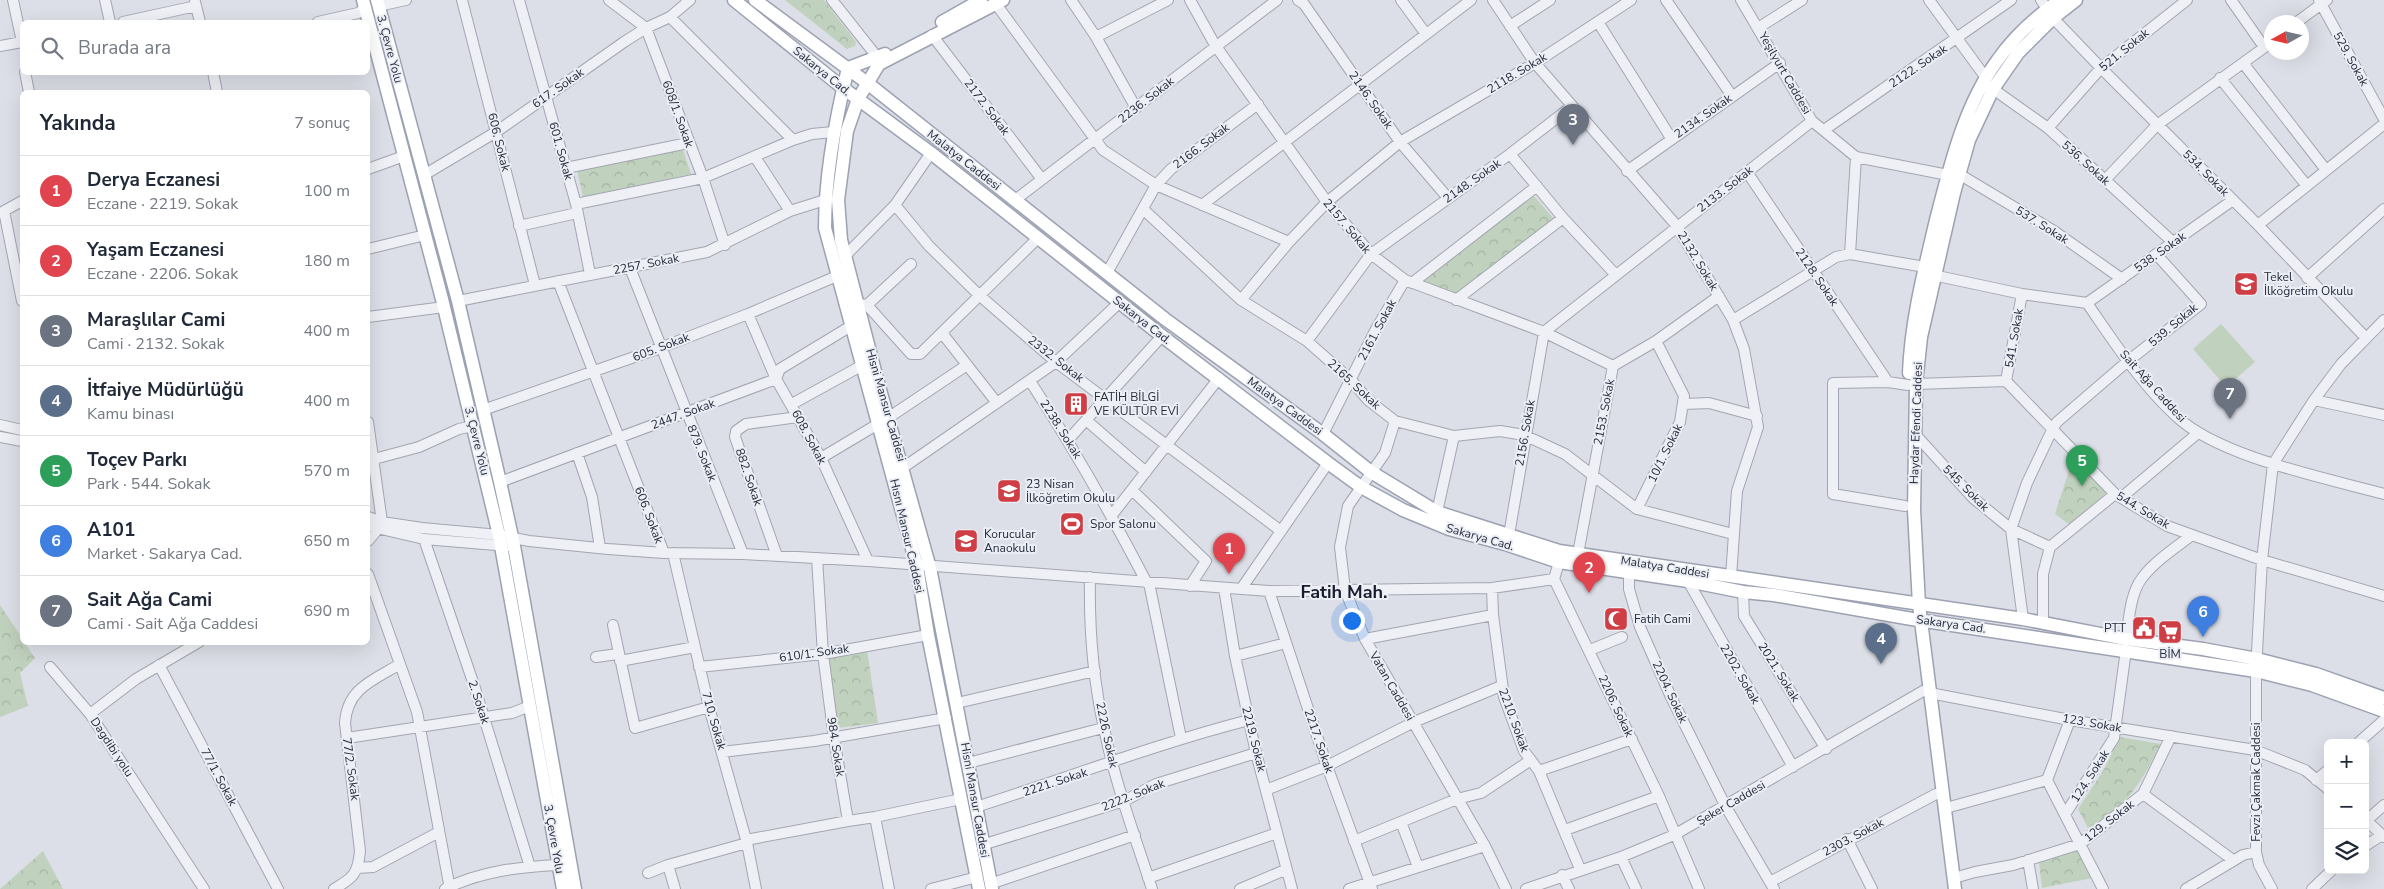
<!DOCTYPE html>
<html lang="tr">
<meta charset="utf-8">
<style>
:root{--surface:#fff;--page:#f2f2f3;--text:#1f2937;--muted:#747a83;--line:#e0e1e3;--accent:#cf3e45}
body{margin:0;font-family:"Nunito Sans",sans-serif;background:var(--page);color:var(--text)}
.controls{position:absolute;right:15px;bottom:15px;display:grid;overflow:hidden;border-radius:8px;box-shadow:0 5px 20px #0002}
.controls button{width:45px;height:45px;display:grid;place-items:center;padding:0;border:0;border-bottom:1px solid var(--line);background:var(--surface);color:var(--text);font:25px sans-serif}
.compass{position:absolute;left:2264px;top:15px;width:45px;height:45px;border-radius:50%;background:var(--surface);box-shadow:0 5px 20px #0002;rotate:262deg}
.you{position:absolute;left:1351px;top:620px;width:18px;height:18px;margin:-12px;border:4px solid #fff;border-radius:50%;background:#1a73e8;box-shadow:0 0 0 8px #1a73e833}
.badge{display:grid;place-items:center;width:32px;height:32px;border-radius:50%;background:var(--accent);color:#fff;font-size:16px;font-weight:700}
.pin{position:absolute;translate:-50% -41px;filter:drop-shadow(0 1px 2px #0008)}
.pin::after{content:'';position:absolute;top:26px;width:18px;height:15px;background:inherit;clip-path:polygon(0 0,100% 0,50% 100%)}
.list{margin:0;padding:0;list-style:none}
h2{display:flex;justify-content:space-between;align-items:center;height:65px;margin:0;padding:0 20px;font-size:21px}
h2 small{font-size:16px;font-weight:400;color:var(--muted)}
.list li{display:grid;grid-template-columns:32px 1fr auto;gap:15px;align-items:center;box-sizing:border-box;height:70px;padding:0 20px;border-top:1px solid var(--line)}
.list b{display:block;font-size:19px;white-space:nowrap}
.list p{margin:0;font-size:16px;white-space:nowrap;color:var(--muted)}
.list em{font-size:16px;font-style:normal;color:var(--muted)}
.icon{flex:none;width:28px;height:28px;fill:none;stroke:currentColor;stroke-width:2;stroke-linecap:round;stroke-linejoin:round}
.map{position:relative;flex:none;width:2384px;height:889px;overflow:hidden}
.search{position:absolute;background:var(--surface);box-shadow:0 5px 20px #0002;left:20px;top:20px;width:350px;height:55px;display:flex;align-items:center;gap:12px;box-sizing:border-box;padding:0 18px;border-radius:8px;color:var(--muted);font-size:19px}
.panel{position:absolute;background:var(--surface);box-shadow:0 5px 20px #0002;left:20px;top:90px;width:350px;height:555px;border-radius:8px}
.map>svg:first-child{display:block}
</style>
<div class="map">
<svg width="2384" height="889" viewBox="0 0 2384 889">
<defs>
<pattern id="forest-crowns" width="20" height="18" patternUnits="userSpaceOnUse" patternTransform="scale(1.25)"><rect width="20" height="18" fill="#c0d1bd"/><path d="M2 6a3 3 0 1 1 6 0M12 15a3 3 0 1 1 6 0" fill="none" stroke="#a5b4a3"/></pattern>
</defs>
<rect width="100%" height="100%" fill="#dcdfe7"/>
<path fill="url(#forest-crowns)" d="M785 0H824L856 42 855 46 847 49Z
M682 147 691 174 583 197 577 170Z
M1534 196 1554 219 1455 295 1420 282Z
M2073 458 2106 493 2070 525 2055 514Z
M0 605 22 638V642L25 643 35 658 20 673 28 706 0 717Z
M867 650 878 723 837 728 829 657Z
M2120 737 2161 744C2138 787 2131 802 2088 828L2078 809 2103 771Z
M2080 850 2092 878 2042 888 2039 862Z
M43 851 63 889H0Z"/>
<path fill="#c0d1bd" d="M2221 324 2255 362 2226 387 2193 349Z"/>
<g fill="none" stroke-linecap="round" stroke-linejoin="round">
<defs>
<path id="minor" d="M13 0 22 42
M105 0 110 22
M462 0 535 285
M519 0 576 204 590 274
M609 0 646 28 703 178 725 245
M832 0 878 58
M1071 0 1096 37 1136 108
M1190 0 1215 45 1327 202 1371 254 1405 280 1544 332 1613 366
M1298 0 1304 4 1400 142 1448 198
M1401 0 1426 34
M1493 0 1535 63 1676 225 1733 320 1744 349 1758 427 1737 491 1731 577
M1666 0 1732 96
M1741 0 1812 121 1856 157 1948 175
M1929 0 1986 78
M2041 0 2053 18 2101 68 2258 225 2366 338
M2231 0 2264 47
M2319 0 2384 119
M195 2 200 22
M996 4 1103 150 1156 185 1289 242
M378 6 406 0
M670 17 793 140
M123 22 196 6
M318 22 358 13 365 8
M1598 22 1671 138
M2297 22 2327 0
M1510 26 1550 0
M1758 28 1802 0
M932 35 1041 178
M1096 37 1168 0
M0 46 22 42
M2243 63 2326 170
M25 72 29 92
M213 72 217 92
M2220 78 2307 186
M1993 89 2048 128 2174 243
M2048 128 2101 68 2187 0
M1824 130 2011 0
M1510 154 1563 218 1615 274
M755 157 790 211
M566 168 688 143
M368 169 404 156
M1627 171 1780 63
M1747 172 1888 382
M1959 174 2054 231 2122 279
M424 175 496 132 624 42 646 28 670 17 690 0
M2105 180 2157 125 2272 42
M1015 200 1277 0
M22 201 4 211 22 301
M576 204 703 178 793 140 812 134 833 132
M895 205 929 246 979 295 1056 362 1281 531
M1202 205 1471 0
M1144 210 1241 300 1307 341 1351 380 1368 400 1395 421 1454 436 1500 431 1524 435 1565 454 1637 509 1733 534
M2258 225 2384 124
M519 226 577 213
M368 249 425 235
M1850 254 1856 157
M846 255 895 205 931 153
M630 268 743 554
M1107 273 1156 185 1171 169 1258 104
M1933 275 2022 294 2087 303C2114 342 2141 384 2176 416 2219 457 2326 478 2384 494
M2307 278 2384 209
M558 281 664 553
M1412 283 1537 186
M1241 300 1289 242 1327 202 1400 142 1535 63 1631 0
M1456 300 1563 218
M458 301 707 252 790 211 825 200
M2087 303 2233 200
M858 304 867 305 911 354H920L1038 238
M867 305 911 264
M748 314 776 379 821 458 868 561
M368 317 444 307
M1733 320 1836 257 1850 254 1925 267
M942 333 997 403
M1307 341 1371 254 1510 154 1571 107
M1030 381C1073 447 1111 514 1147 583
M2006 381 2115 494 2167 526 2262 560 2384 596
M1916 384 2006 381 2022 294
M2314 400 2384 415
M792 404 861 366
M1684 404 1709 403 1757 416
M483 410 660 348 748 314 837 276
M888 418 967 365
M1086 420 1146 472
M1395 421 1385 453 1348 506 1340 547 1345 590 1365 639 1485 846 1506 889
M368 422 382 522
M0 425 22 430
M1323 434 1376 329 1405 280
M1915 434 1973 498 2011 529 2050 547
M0 437 22 441
M1068 440 1162 336
M577 453 592 497 600 548
M821 458 878 424
M374 459 419 447 459 429 473 426
M904 467 1056 362 1120 302
M500 482 776 379 780 369 851 326
M1132 490 1206 561 1190 586
M2122 497 2198 433
M1905 506 1833 494V383L1888 382 1908 385
M1637 509 1680 422 1684 396 1656 341
M1437 512 1454 436
M1112 515 1219 378
M368 517 382 522 422 528 499 535 529 541 608 549 664 553 743 554 868 561 1269 591 1492 588 1554 579 1559 562
M368 526 424 539 508 546
M1509 535 1544 332 1812 121
M424 539 474 685 530 867
M368 541 378 529
M673 553 709 707 747 843 756 889
M1578 554 1613 366 1656 341 1719 296
M777 556 735 437 736 431 746 424 798 417
M817 558 823 654 834 738 848 821 875 817 961 799
M1629 571V589L1640 627 1671 697 1726 807 1774 889
M368 574 417 712 450 889
M1090 577C1089 627 1093 679 1104 728 1115 783 1135 836 1152 889
M1554 579 1659 796 1699 889
M1688 581 1793 767
M1149 583 1181 738
M1224 588 1235 656 1256 753 1292 889
M1492 588 1493 615 1504 697 1524 751 1539 771 1580 869
M1241 589 1328 463
M1269 591 1327 766 1372 889
M1743 592 1744 616 1826 749
M2023 619 2011 529 2027 483 2053 428 2057 422 2128 361 2201 304 2157 255
M2043 622V574L2050 547 2115 494
M613 625 635 728 709 707
M1365 639 1493 615
M2126 639C2129 620 2130 594 2142 578 2155 561 2175 548 2192 535
M199 642 136 679 90 714 204 889
M1590 650 1622 637
M1235 656 1286 643
M596 657 618 654
M620 661 695 647
M159 665 278 889
M50 667 90 714
M699 667 823 654 928 635
M1930 693 2070 720 2255 750 2305 770 2328 789
M957 703 1095 671
M347 738 512 713 530 706
M2358 743 2384 720
M722 752 814 741 946 718
M968 763 1103 728
M1539 771 1632 739
M2047 780 2103 889
M2316 780 2328 770
M1266 790 1327 766 1414 722 1501 686
M2143 794 2233 860
M976 807C1067 778 1156 744 1249 720
M1946 808 2047 780 2070 720
M2066 813 2114 738 2126 650
M875 817 889 889
M2365 819 2384 837
M2367 820 2384 805
M1401 822 1418 867
M1565 830 1659 796
M1847 839 1872 889
M746 840 848 821
M1354 841 1457 799 1481 793 1531 760
M982 845 1124 801 1156 784 1256 753
M2365 846 2382 835
M1621 857 1636 889
M2028 860 2033 889
M668 865 675 889
M357 868 373 867 439 832
M648 873 668 865 747 843
M1562 875 1569 889
M1148 878 1277 833
M1954 878 1975 872 2013 865 2080 844 2143 794 2171 736
M1770 882 1936 794
M990 884 1135 835
M334 889C353 878 358 874 360 851L345 723C347 688 374 680 400 664
M445 889C481 871 519 867 558 865
M931 889 977 877
M1240 889 1285 870
M1349 889 1485 846
M1526 889 1621 857 1674 835 1923 691
M2186 889 2243 855 2256 852
M2272 889 2259 865 2256 852V671L2262 560 2273 464 2314 400 2341 364 2384 320
M2312 889 2332 870"/>
<path id="major" d="M363 0 442 299 499 535 563 889
M377 0 458 301 500 482 514 546 575 889
M734 0 843 88 931 153 1162 336 1328 463 1361 487 1403 510 1449 529 1505 544 1559 562 1688 581 1743 592 1774 595 1912 619 2256 671 2312 685 2384 711
M755 0 866 82 1165 319 1323 434 1371 472 1437 512 1559 551 2023 619 2126 639 2203 649 2257 659 2316 674 2384 698
M942 22 981 0
M885 54 848 68C835 121 825 174 825 228L917 567 928 635 979 889
M1909 373C1911 321 1924 271 1936 220 1950 166 1964 106 1997 61 2013 38 2037 16 2060 0
M992 889 930 568 877 379 841 240 838 200 847 131 858 99 879 64 1003 0
M1955 889 1919 605 1914 510 1916 384 1921 337 1954 193 1969 140 1993 89 2018 53 2053 18 2076 0"/>
</defs>
<use href="#minor" stroke="#a2a6b1" stroke-width="12"/>
<use href="#major" stroke="#9ca2b2" stroke-width="15"/>
<use href="#minor" stroke="#eff0f5" stroke-width="10"/>
<use href="#major" stroke="#fff" stroke-width="12"/>
</g>
<defs>
<symbol id="school-square" viewBox="-11 -11 22 22"><rect x="-9" y="-9" width="18" height="18" rx="4" fill="#cf3e45" stroke="#ebeef4"/><path d="M0-5L7-2L0 1L-7-2ZM-4 1L0 2.5L4 1V4Q0 6-4 4Z" fill="#fff"/></symbol>
<symbol id="building-square" viewBox="-11 -11 22 22"><rect x="-9" y="-9" width="18" height="18" rx="4" fill="#cf3e45" stroke="#ebeef4"/><path d="M-4-6H4V6H1V3H-1V6H-4ZM-2.5-4.3h1.7v1.8h-1.7ZM.8-4.3h1.7v1.8H.8ZM-2.5-1h1.7V.8h-1.7ZM.8-1h1.7V.8H.8Z" fill="#fff"/></symbol>
<symbol id="stadium-square" viewBox="-11 -11 22 22"><rect x="-9" y="-9" width="18" height="18" rx="4" fill="#cf3e45" stroke="#ebeef4"/><path d="M0-5a6.5 5 0 1 0 0 10a6.5 5 0 1 0 0-10ZM-3.5-1.8h7v3.6h-7Z" fill="#fff"/></symbol>
<symbol id="mosque-square" viewBox="-11 -11 22 22"><rect x="-9" y="-9" width="18" height="18" rx="4" fill="#cf3e45" stroke="#ebeef4"/><path d="M3.5-4.9A6 6 0 1 0 3.5 4.9A5 5 0 1 1 3.5-4.9Z" fill="#fff"/></symbol>
<symbol id="civic-square" viewBox="-11 -11 22 22"><rect x="-9" y="-9" width="18" height="18" rx="4" fill="#cf3e45" stroke="#ebeef4"/><path d="M-.6-6.5H3V-4.5H.6V-3L4-1V1h2V6H-6V1h2V-1L-.6-3ZM-1.2 2.5V6h2.4V2.5Z" fill="#fff"/></symbol>
<symbol id="supermarket-square" viewBox="-11 -11 22 22"><rect x="-9" y="-9" width="18" height="18" rx="4" fill="#cf3e45" stroke="#ebeef4"/><path d="M-6-5.5h2.5l.6 2H6L4.5 2H-2.5L-4.4-4H-6ZM-1.5 3.2a1.3 1.3 0 1 0 .1 0ZM3 3.2a1.3 1.3 0 1 0 .1 0Z" fill="#fff"/></symbol>
</defs>
<g fill-rule="evenodd">
<use href="#school-square" x="2232" y="270" width="28" height="28"/>
<use href="#building-square" x="1062" y="390" width="28" height="28"/>
<use href="#school-square" x="995" y="477" width="28" height="28"/>
<use href="#stadium-square" x="1058" y="510" width="28" height="28"/>
<use href="#school-square" x="952" y="527" width="28" height="28"/>
<use href="#mosque-square" x="1602" y="605" width="28" height="28"/>
<use href="#civic-square" x="2130" y="614" width="28" height="28"/>
<use href="#supermarket-square" x="2156" y="618" width="28" height="28"/>
</g>
<g text-anchor="middle" stroke-width="4" stroke-linejoin="round" paint-order="stroke">
<g font-size="12" fill="#262c3d" stroke="#ebeef4">
<text transform="translate(390 49) rotate(75)" y="4">3. Çevre Yolu</text>
<text transform="translate(2124 50) rotate(-39)" y="4">521. Sokak</text>
<text transform="translate(2351 59) rotate(61)" y="4">529. Sokak</text>
<text transform="translate(1918 66) rotate(-34)" y="4">2122. Sokak</text>
<text transform="translate(822 71) rotate(39)" y="4">Sakarya Cad.</text>
<text transform="translate(1517 73) rotate(-31)" y="4">2118. Sokak</text>
<text transform="translate(1785 73) rotate(60)" y="4">Yeşilyurt Caddesi</text>
<text transform="translate(558 88) rotate(-35)" y="4">617. Sokak</text>
<text transform="translate(1146 100) rotate(-38)" y="4">2236. Sokak</text>
<text transform="translate(1371 100) rotate(55)" y="4">2146. Sokak</text>
<text transform="translate(987 107) rotate(53)" y="4">2172. Sokak</text>
<text transform="translate(678 114) rotate(70)" y="4">608/1. Sokak</text>
<text transform="translate(1703 116) rotate(-35)" y="4">2134. Sokak</text>
<text transform="translate(499 142) rotate(76)" y="4">606. Sokak</text>
<text transform="translate(1201 146) rotate(-37)" y="4">2166. Sokak</text>
<text transform="translate(561 151) rotate(74)" y="4">601. Sokak</text>
<text transform="translate(964 160) rotate(38)" y="4">Malatya Caddesi</text>
<text transform="translate(2086 163) rotate(42)" y="4">536. Sokak</text>
<text transform="translate(2206 173) rotate(45)" y="4">534. Sokak</text>
<text transform="translate(1472 181) rotate(-35)" y="4">2148. Sokak</text>
<text transform="translate(1725 189) rotate(-38)" y="4">2133. Sokak</text>
<text transform="translate(2042 225) rotate(32)" y="4">537. Sokak</text>
<text transform="translate(1347 226) rotate(50)" y="4">2157. Sokak</text>
<text transform="translate(2160 252) rotate(-35)" y="4">538. Sokak</text>
<text transform="translate(1698 261) rotate(59)" y="4">2132. Sokak</text>
<text transform="translate(646 264) rotate(-11)" y="4">2257. Sokak</text>
<text transform="translate(1817 277) rotate(56)" y="4">2128. Sokak</text>
<text transform="translate(1142 320) rotate(38)" y="4">Sakarya Cad.</text>
<text transform="translate(2173 325) rotate(-40)" y="4">539. Sokak</text>
<text transform="translate(1377 330) rotate(-62)" y="4">2161. Sokak</text>
<text transform="translate(2014 338) rotate(-80)" y="4">541. Sokak</text>
<text transform="translate(661 347) rotate(-21)" y="4">605. Sokak</text>
<text transform="translate(1056 359) rotate(38)" y="4">2332. Sokak</text>
<text transform="translate(1354 384) rotate(43)" y="4">2165. Sokak</text>
<text transform="translate(2153 386) rotate(48)" y="4">Sait Ağa Caddesi</text>
<text transform="translate(886 405) rotate(74)" y="4">Hisni Mansur Caddesi</text>
<text transform="translate(1285 406) rotate(36)" y="4">Malatya Caddesi</text>
<text transform="translate(1604 412) rotate(-79)" y="4">2153. Sokak</text>
<text transform="translate(683 414) rotate(-20)" y="4">2447. Sokak</text>
<text transform="translate(1916 423) rotate(-88)" y="4">Haydar Efendi Caddesi</text>
<text transform="translate(1061 429) rotate(58)" y="4">2238. Sokak</text>
<text transform="translate(1525 433) rotate(-80)" y="4">2156. Sokak</text>
<text transform="translate(809 437) rotate(62)" y="4">608. Sokak</text>
<text transform="translate(477 441) rotate(76)" y="4">3. Çevre Yolu</text>
<text transform="translate(702 453) rotate(68)" y="4">879. Sokak</text>
<text transform="translate(1665 453) rotate(-64)" y="4">10/1. Sokak</text>
<text transform="translate(749 477) rotate(71)" y="4">882. Sokak</text>
<text transform="translate(1966 488) rotate(45)" y="4">545. Sokak</text>
<text transform="translate(2143 510) rotate(31)" y="4">544. Sokak</text>
<text transform="translate(649 515) rotate(69)" y="4">606. Sokak</text>
<text transform="translate(907 536) rotate(77)" y="4">Hısnı Mansur Caddesi</text>
<text transform="translate(1480 537) rotate(16)" y="4">Sakarya Cad.</text>
<text transform="translate(1665 567) rotate(9)" y="4">Malatya Caddesi</text>
<text transform="translate(1951 624) rotate(8)" y="4">Sakarya Cad.</text>
<text transform="translate(814 653) rotate(-8)" y="4">610/1. Sokak</text>
<text transform="translate(1779 672) rotate(58)" y="4">2021. Sokak</text>
<text transform="translate(1740 674) rotate(60)" y="4">2202. Sokak</text>
<text transform="translate(1392 686) rotate(60)" y="4">Vatan Caddesi</text>
<text transform="translate(1670 692) rotate(65)" y="4">2204. Sokak</text>
<text transform="translate(479 702) rotate(72)" y="4">2. Sokak</text>
<text transform="translate(1616 706) rotate(65)" y="4">2206. Sokak</text>
<text transform="translate(1514 720) rotate(70)" y="4">2210. Sokak</text>
<text transform="translate(714 721) rotate(74)" y="4">710. Sokak</text>
<text transform="translate(2092 723) rotate(10)" y="4">123. Sokak</text>
<text transform="translate(1107 735) rotate(78)" y="4">2226. Sokak</text>
<text transform="translate(1254 739) rotate(76)" y="4">2219. Sokak</text>
<text transform="translate(1319 741) rotate(71)" y="4">2217. Sokak</text>
<text transform="translate(112 747) rotate(57)" y="4">Dagdibi yolu</text>
<text transform="translate(836 747) rotate(81)" y="4">984. Sokak</text>
<text transform="translate(351 769) rotate(82)" y="4">77/2. Sokak</text>
<text transform="translate(2090 776) rotate(-57)" y="4">124. Sokak</text>
<text transform="translate(219 777) rotate(62)" y="4">77/1. Sokak</text>
<text transform="translate(1055 782) rotate(-18)" y="4">2221. Sokak</text>
<text transform="translate(2256 782) rotate(-90)" y="4">Fevzi Çakmak Caddesi</text>
<text transform="translate(1133 795) rotate(-22)" y="4">2222. Sokak</text>
<text transform="translate(975 800) rotate(80)" y="4">Hisni Mansur Caddesi</text>
<text transform="translate(1731 803) rotate(-30)" y="4">Şeker Caddesi</text>
<text transform="translate(2109 821) rotate(-38)" y="4">129. Sokak</text>
<text transform="translate(1853 837) rotate(-28)" y="4">2303. Sokak</text>
<text transform="translate(554 839) rotate(80)" y="4">3. Çevre Yolu</text>
</g>
<g font-size="12" fill="#262c3d" stroke="#ebeef4" text-anchor="start">
<text x="2264" y="281">Tekel<tspan x="2264" dy="14">İlköğretim Okulu</tspan></text>
<text x="1094" y="401">FATİH BİLGİ<tspan x="1094" dy="14">VE KÜLTÜR EVİ</tspan></text>
<text x="1026" y="488">23 Nisan<tspan x="1026" dy="14">İlköğretim Okulu</tspan></text>
<text x="1090" y="528">Spor Salonu</text>
<text x="984" y="538">Korucular<tspan x="984" dy="14">Anaokulu</tspan></text>
<text x="1634" y="623">Fatih Cami</text>
<text x="2126" y="632" text-anchor="end">PTT</text>
<text x="2170" y="658" text-anchor="middle">BİM</text>
</g>
<g font-size="18" font-weight="bold" fill="#181d2e" stroke="#ebeef4">
<text x="1344" y="598">Fatih Mah.</text>
</g>
</g>
</svg>
<div class="controls">
<button>+</button>
<button>−</button>
<button><svg class="icon" aria-label="layers" viewBox="0 0 24 24"><path d="M12 4l9 5-9 5-9-5zM3 14l9 5 9-5"/></svg></button>
</div>
<svg class="compass" viewBox="-18 -18 36 36"><path d="M0-13l5 13h-10z" fill="#e53935"/><path d="M0 13l5-13h-10z" fill="#747a83"/></svg>
<div class="you"></div>
<div class="pin badge" style="left:1229px;top:574px;background:#e0444e">1</div>
<div class="pin badge" style="left:1589px;top:593px;background:#e0444e">2</div>
<div class="pin badge" style="left:1573px;top:145px;background:#6b7280">3</div>
<div class="pin badge" style="left:1881px;top:664px;background:#5c6f8a">4</div>
<div class="pin badge" style="left:2082px;top:486px;background:#2e9e5b">5</div>
<div class="pin badge" style="left:2203px;top:637px;background:#3f7fe0">6</div>
<div class="pin badge" style="left:2230px;top:419px;background:#6b7280">7</div>
<div class="search"><svg class="icon" aria-label="search" viewBox="0 0 24 24"><circle cx="10" cy="10" r="6"/><path d="M15 15l6 6"/></svg>Burada ara</div>
<section class="panel">
<h2>Yakında<small>7 sonuç</small></h2>
<ul class="list">
<li><span class="badge" style="background:#e0444e">1</span><div><b>Derya Eczanesi</b><p>Eczane · 2219. Sokak</p></div><em>100 m</em></li>
<li><span class="badge" style="background:#e0444e">2</span><div><b>Yaşam Eczanesi</b><p>Eczane · 2206. Sokak</p></div><em>180 m</em></li>
<li><span class="badge" style="background:#6b7280">3</span><div><b>Maraşlılar Cami</b><p>Cami · 2132. Sokak</p></div><em>400 m</em></li>
<li><span class="badge" style="background:#5c6f8a">4</span><div><b>İtfaiye Müdürlüğü</b><p>Kamu binası</p></div><em>400 m</em></li>
<li><span class="badge" style="background:#2e9e5b">5</span><div><b>Toçev Parkı</b><p>Park · 544. Sokak</p></div><em>570 m</em></li>
<li><span class="badge" style="background:#3f7fe0">6</span><div><b>A101</b><p>Market · Sakarya Cad.</p></div><em>650 m</em></li>
<li><span class="badge" style="background:#6b7280">7</span><div><b>Sait Ağa Cami</b><p>Cami · Sait Ağa Caddesi</p></div><em>690 m</em></li>
</ul>
</section>
</div>
